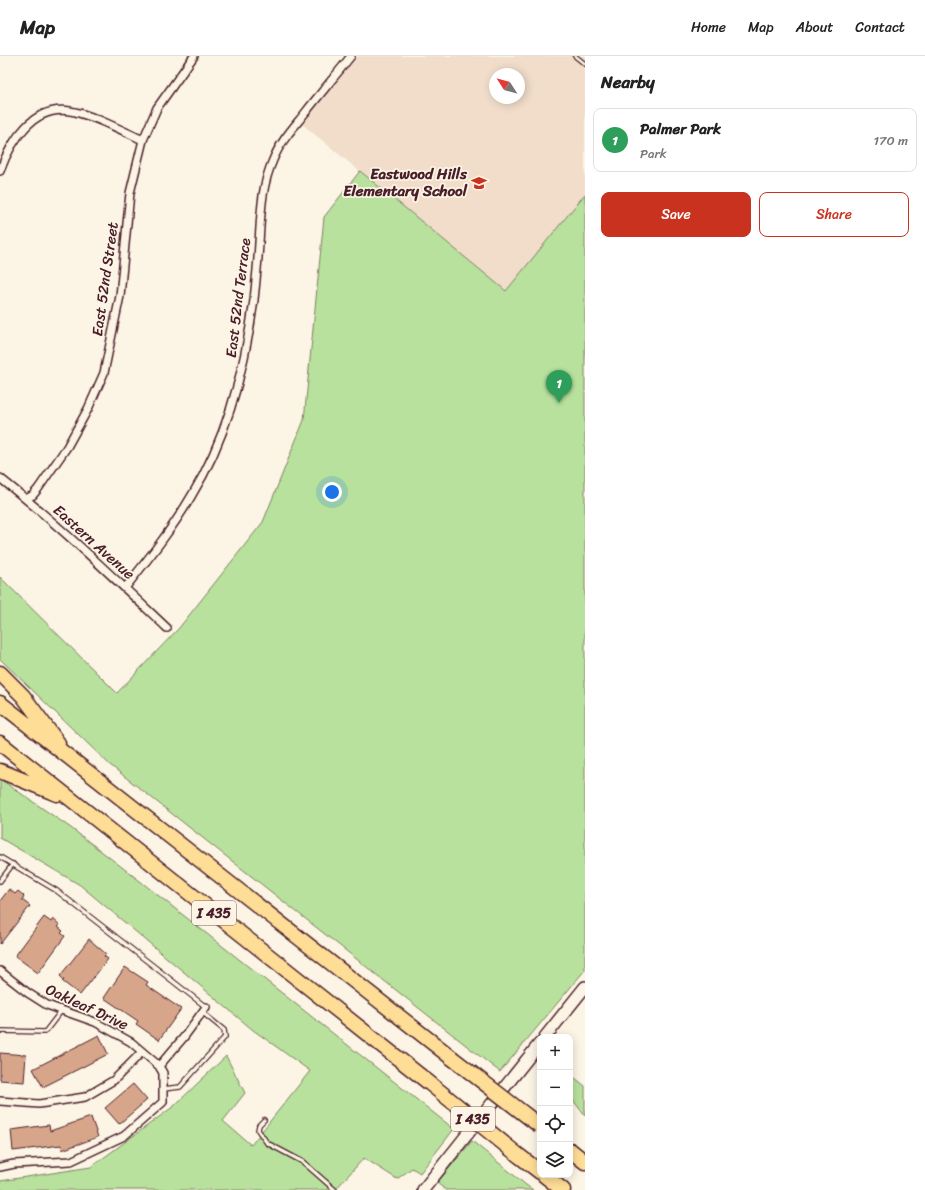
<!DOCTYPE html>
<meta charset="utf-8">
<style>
:root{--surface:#fff;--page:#f2f2f2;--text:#222;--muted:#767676;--line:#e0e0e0;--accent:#c8321e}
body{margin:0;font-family:Sriracha,sans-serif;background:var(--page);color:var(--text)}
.controls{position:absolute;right:12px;bottom:12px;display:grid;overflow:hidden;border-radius:8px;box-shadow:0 2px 10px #0003}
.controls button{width:36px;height:36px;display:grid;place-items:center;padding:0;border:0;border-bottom:1px solid var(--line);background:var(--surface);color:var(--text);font:20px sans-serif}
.compass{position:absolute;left:489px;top:12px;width:36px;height:36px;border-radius:50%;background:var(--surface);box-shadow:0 2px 10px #0003;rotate:306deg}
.you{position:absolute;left:332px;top:436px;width:14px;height:14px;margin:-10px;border:3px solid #fff;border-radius:50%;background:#1a73e8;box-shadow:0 0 0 6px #1a73e833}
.badge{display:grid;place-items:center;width:26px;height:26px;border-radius:50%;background:var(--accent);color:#fff;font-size:13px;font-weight:700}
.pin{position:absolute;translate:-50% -33px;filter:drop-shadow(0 1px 2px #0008)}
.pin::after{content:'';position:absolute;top:21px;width:14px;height:12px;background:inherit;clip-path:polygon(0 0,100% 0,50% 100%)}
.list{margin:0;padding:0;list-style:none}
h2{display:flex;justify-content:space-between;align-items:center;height:52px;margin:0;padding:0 16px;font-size:17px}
h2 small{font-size:13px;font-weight:400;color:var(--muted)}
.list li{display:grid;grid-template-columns:26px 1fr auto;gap:12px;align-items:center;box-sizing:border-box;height:64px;margin:0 8px 8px;padding:0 8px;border:1px solid var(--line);border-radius:8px}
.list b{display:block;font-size:15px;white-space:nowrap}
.list p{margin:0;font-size:13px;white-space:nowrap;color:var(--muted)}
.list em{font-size:13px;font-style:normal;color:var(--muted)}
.actions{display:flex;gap:8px;padding:12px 16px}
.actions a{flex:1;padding:9px 0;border:1px solid var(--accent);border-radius:8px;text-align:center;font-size:14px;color:var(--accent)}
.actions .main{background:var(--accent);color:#fff}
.icon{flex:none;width:22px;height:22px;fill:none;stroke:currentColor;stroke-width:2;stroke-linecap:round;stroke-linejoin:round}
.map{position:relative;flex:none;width:585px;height:1134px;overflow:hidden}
header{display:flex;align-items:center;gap:24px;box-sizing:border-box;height:56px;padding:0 20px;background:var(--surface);border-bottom:1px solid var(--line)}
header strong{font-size:19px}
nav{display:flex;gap:22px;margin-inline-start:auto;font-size:14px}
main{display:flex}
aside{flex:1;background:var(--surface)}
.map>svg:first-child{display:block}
</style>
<header>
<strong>Map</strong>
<nav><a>Home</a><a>Map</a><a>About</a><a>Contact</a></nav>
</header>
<main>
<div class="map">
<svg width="585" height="1134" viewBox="0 0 585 1134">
<rect width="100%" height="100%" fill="#fcf5e5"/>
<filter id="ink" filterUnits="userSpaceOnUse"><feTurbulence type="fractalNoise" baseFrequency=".025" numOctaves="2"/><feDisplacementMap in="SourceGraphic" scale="8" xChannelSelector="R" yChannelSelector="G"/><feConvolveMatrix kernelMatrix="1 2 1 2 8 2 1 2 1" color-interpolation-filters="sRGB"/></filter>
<g filter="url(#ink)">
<path fill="#f1ddca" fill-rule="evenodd" d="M358 0H585V138L506 235 302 68ZM495 18H519V42H495Z"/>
<path fill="#b7e19d" stroke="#808064" d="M360 115 506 235 585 138V914L500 1016 110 709 0 603V521L117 637 179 572 263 466 304 364 324 161Z
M0 723 71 772 140 825 454 1073 420 1117 412 1112 397 1123 364 1102 335 1134H0V1125L91 1111 174 1050 226 1000 245 1037 223 1065 251 1089 310 1015 253 974 80 829 0 782Z
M570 1018 585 1030V1060L570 1040Z
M472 1085 526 1129 533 1134H446L437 1127Z"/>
<path fill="#d7a68a" stroke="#4a1f2b" d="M9 833 15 838 18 835 24 840 22 844 30 850 0 888V845Z
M44 861 51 866 53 863 60 869 58 871 63 875 61 877 65 880 38 917 15 900Z
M89 883 106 898 104 900 108 903 80 939 62 925 64 924 60 920Z
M125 911 148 926 146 929 181 953 159 984 136 968 138 965 104 942Z
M99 979 108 998 43 1031 33 1013Z
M0 997 26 999 24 1026 0 1024Z
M133 1028 147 1044 119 1068 105 1052Z
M91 1061 98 1081 62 1094 61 1089 13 1095 11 1074 49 1069 50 1075Z"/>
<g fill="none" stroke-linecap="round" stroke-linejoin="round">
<defs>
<path id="lane" d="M575 0 585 8
M0 801 57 835 206 951
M0 825 13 808
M0 975 45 976 62 954
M163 1033 180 1031 225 981 224 974 203 957
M264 1064 259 1069 258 1074 267 1087 303 1106 335 1134"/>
<path id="street" d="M0 115C11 85 33 49 70 55 91 58 123 75 143 84
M0 422C59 469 113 521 167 572
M26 443 33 439 38 433 67 391 88 353 104 317 120 240 130 137 143 84 157 52 194 0
M125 532C149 502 173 472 192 439 228 380 245 312 254 244 256 225 258 206 259 187 261 158 261 131 273 104 280 86 294 71 305 57 320 38 336 19 351 0
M0 915 28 937 47 949 95 966 131 986 159 1010 163 1017V1046L124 1080 71 1105 14 1108 0 1111
M159 1010 184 981 206 951
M0 1045 39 1048 85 1041 114 1024 142 996"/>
<path id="secondary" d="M545 981 585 931
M423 1134 540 987"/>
<path id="highway" d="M0 617 23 640 58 687
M0 647 452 1002
M0 687 428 1026
M0 715 57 738
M570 1094 585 1106
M518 1099 540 1116
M544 1119 563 1134"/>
</defs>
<use href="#lane" stroke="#4a1f2b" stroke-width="6"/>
<use href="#street" stroke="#4a1f2b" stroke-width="10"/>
<use href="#secondary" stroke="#4a1f2b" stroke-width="14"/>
<use href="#highway" stroke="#4a1f2b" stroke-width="17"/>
<use href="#lane" stroke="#fcf5e5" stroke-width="3.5"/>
<use href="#street" stroke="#fcf5e5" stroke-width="7"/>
<use href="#secondary" stroke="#fcf5e5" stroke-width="11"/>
<use href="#highway" stroke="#fedd96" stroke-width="14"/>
<defs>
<path id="highway-bridge" d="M452 1002 540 1070
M428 1026 518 1099"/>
</defs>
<use href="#highway-bridge" stroke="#4a1f2b" stroke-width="17" stroke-linecap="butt"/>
<use href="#highway-bridge" stroke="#fedd96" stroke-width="14"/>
</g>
</g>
<defs>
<symbol id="school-bare" viewBox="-9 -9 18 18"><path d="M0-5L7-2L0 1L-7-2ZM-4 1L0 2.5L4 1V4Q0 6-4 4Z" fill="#c8321e" stroke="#fcf5e5" stroke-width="2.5" paint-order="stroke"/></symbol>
</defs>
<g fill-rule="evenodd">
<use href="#school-bare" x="468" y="116" width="22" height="22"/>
</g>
<g text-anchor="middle" stroke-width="3.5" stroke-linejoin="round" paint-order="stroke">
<g fill="#fcf5e5" stroke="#7f5f63" stroke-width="1">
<rect x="192" y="845" width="44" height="24" rx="3"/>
<rect x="451" y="1051" width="44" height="24" rx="3"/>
</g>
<g font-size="14" font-weight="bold" fill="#4a1f2b">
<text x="214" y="862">I 435</text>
<text x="473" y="1068">I 435</text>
</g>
<g font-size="15" font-weight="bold" fill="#4a1f2b" stroke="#fcf5e5" text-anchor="end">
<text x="467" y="123">Eastwood Hills<tspan x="467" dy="17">Elementary School</tspan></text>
</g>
<g font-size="15" fill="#4a1f2b" stroke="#fcf5e5">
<text transform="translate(105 223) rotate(-82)" y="5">East 52nd Street</text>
<text transform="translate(238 242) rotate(-83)" y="5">East 52nd Terrace</text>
<text transform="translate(94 486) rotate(42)" y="5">Eastern Avenue</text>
<text transform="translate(87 951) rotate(25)" y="5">Oakleaf Drive</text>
</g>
</g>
</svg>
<div class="controls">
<button>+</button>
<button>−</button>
<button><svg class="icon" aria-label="locate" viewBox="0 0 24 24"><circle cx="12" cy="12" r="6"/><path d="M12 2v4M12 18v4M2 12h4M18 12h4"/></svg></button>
<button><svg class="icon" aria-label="layers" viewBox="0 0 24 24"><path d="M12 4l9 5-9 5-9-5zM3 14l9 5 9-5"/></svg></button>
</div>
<svg class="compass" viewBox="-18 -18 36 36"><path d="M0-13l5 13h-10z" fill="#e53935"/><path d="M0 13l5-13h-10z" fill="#767676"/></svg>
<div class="you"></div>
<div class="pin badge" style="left:559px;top:347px;background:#2e9e5b">1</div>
</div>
<aside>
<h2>Nearby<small></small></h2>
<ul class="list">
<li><span class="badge" style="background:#2e9e5b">1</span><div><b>Palmer Park</b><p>Park</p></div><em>170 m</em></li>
</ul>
<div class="actions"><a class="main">Save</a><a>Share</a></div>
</aside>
</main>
